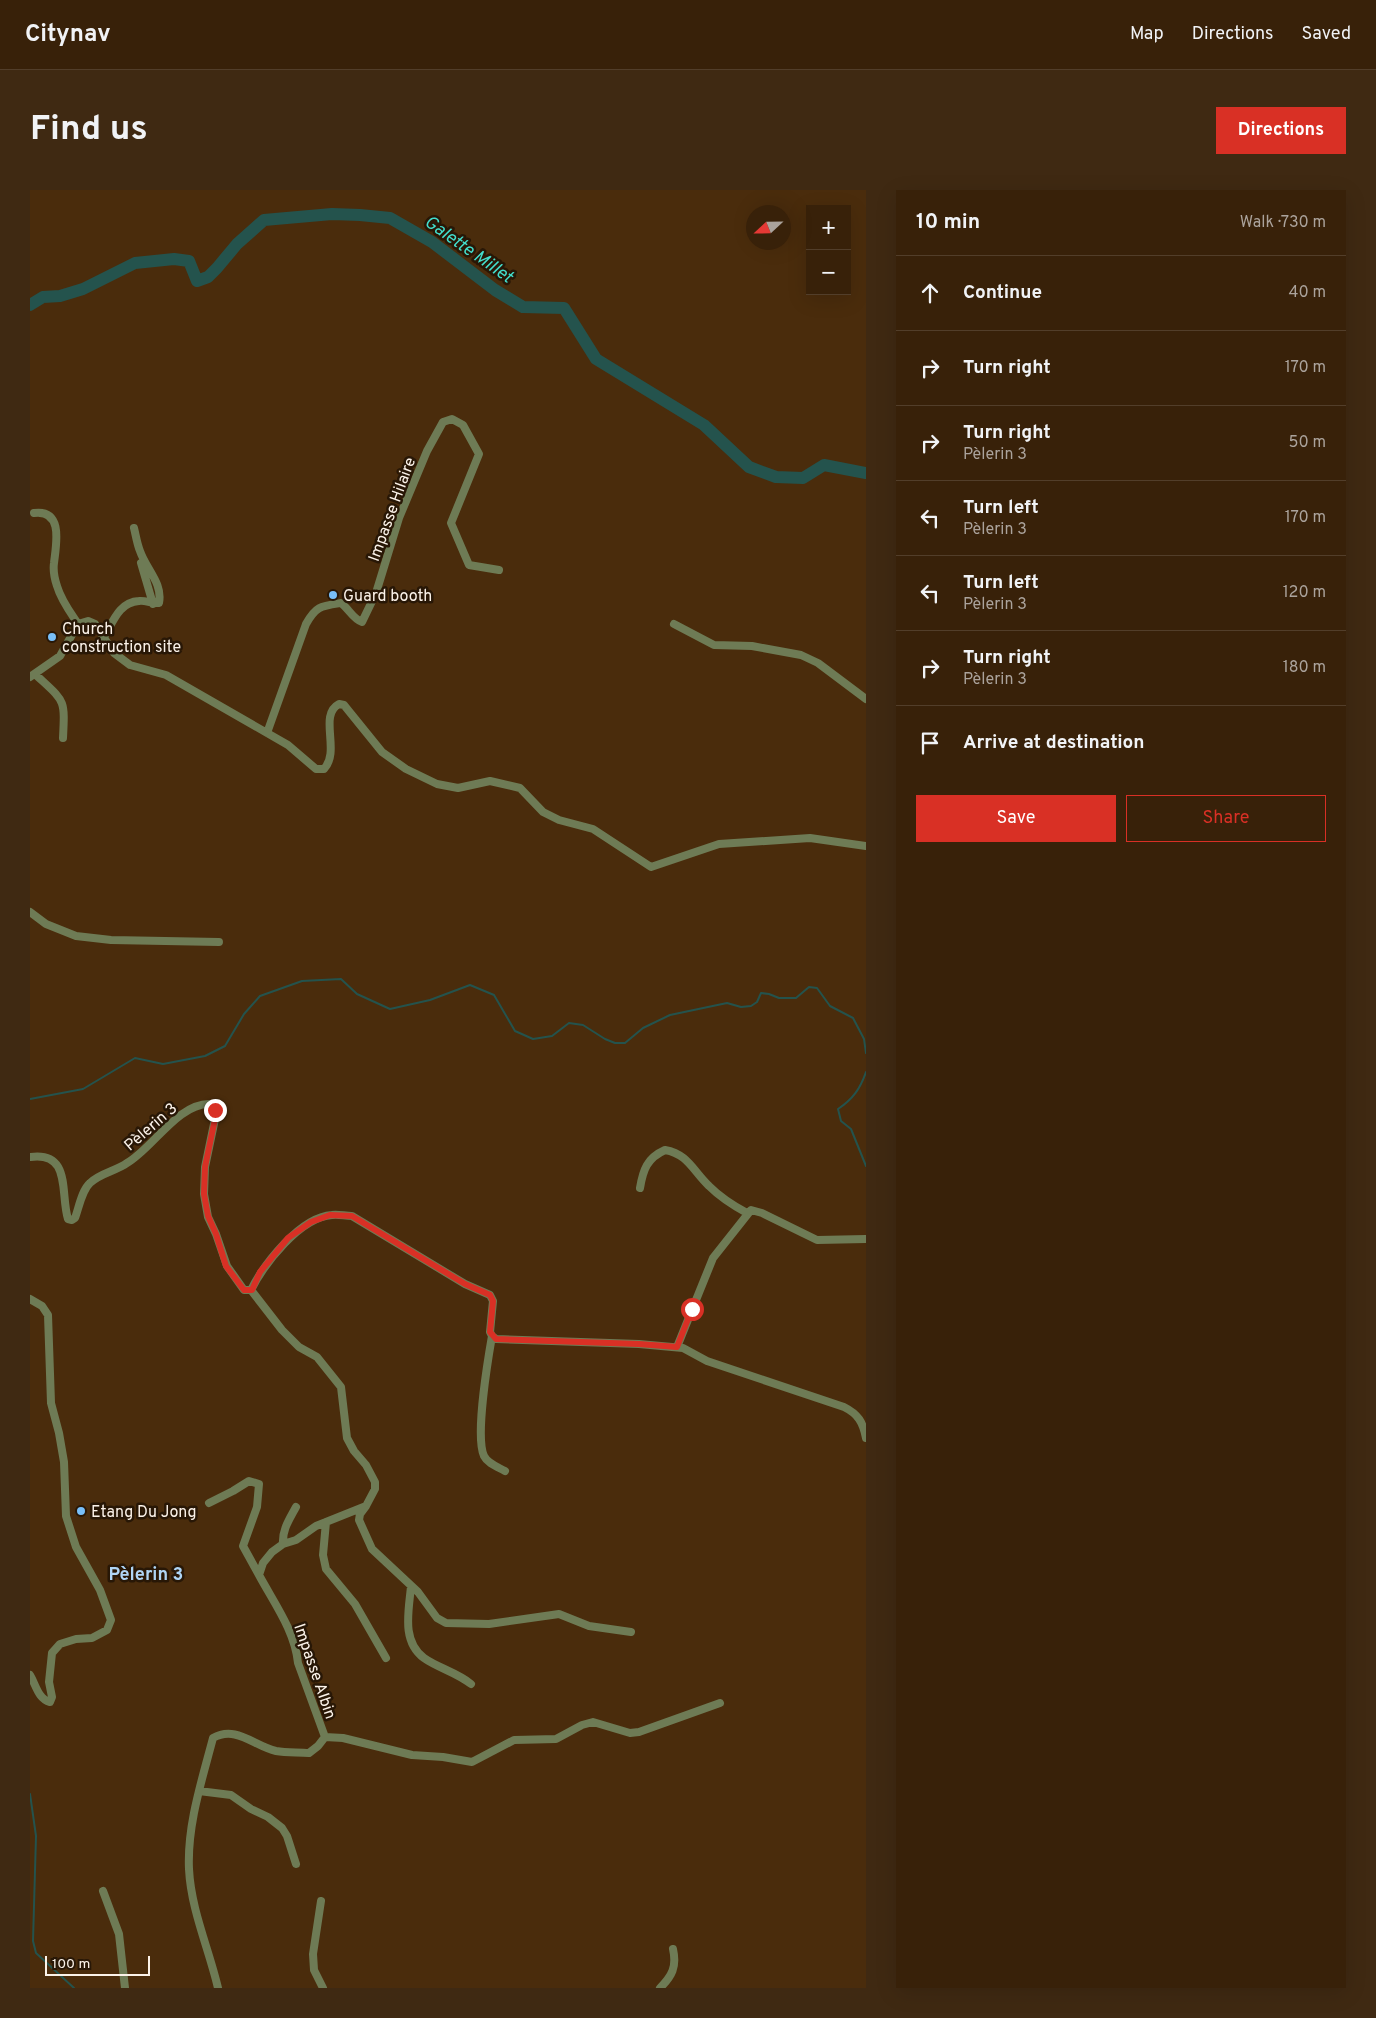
<!DOCTYPE html>
<meta charset="utf-8">
<style>
:root{--surface:#382109;--page:#3f2912;--text:#f1f3f6;--muted:#aba39c;--line:#523e2a;--accent:#d93025}
body{margin:0;font-family:Overpass,sans-serif;background:var(--page);color:var(--text)}
.controls{position:absolute;right:15px;top:15px;display:grid;overflow:hidden;border-radius:0px;box-shadow:0 5px 20px #0002}
.controls button{width:45px;height:45px;display:grid;place-items:center;padding:0;border:0;border-bottom:1px solid var(--line);background:var(--surface);color:var(--text);font:25px sans-serif}
.compass{position:absolute;left:716px;top:15px;width:45px;height:45px;border-radius:50%;background:var(--surface);box-shadow:0 5px 20px #0002;rotate:248deg}
.scale{position:absolute;left:15px;bottom:12px;width:105px;box-sizing:border-box;padding-left:5px;border:2px solid #fbf2e9;border-top:0;font-size:14px;line-height:18px;white-space:nowrap;color:#fbf2e9;-webkit-text-stroke:4px #281706;paint-order:stroke}
.stop{position:absolute;width:15px;height:15px;margin:-11px;border:4px solid #d93025;border-radius:50%;background:#fff}
.stop.end{background:#d93025;border-color:#fff;box-shadow:0 1px 5px #0008}
.list{margin:0;padding:0;list-style:none}
h2{display:flex;justify-content:space-between;align-items:center;height:65px;margin:0;padding:0 20px;font-size:21px}
h2 small{font-size:16px;font-weight:400;color:var(--muted)}
.list li{display:grid;grid-template-columns:32px 1fr auto;gap:15px;align-items:center;box-sizing:border-box;height:75px;padding:0 20px;border-top:1px solid var(--line)}
.list b{display:block;font-size:19px;white-space:nowrap}
.list p{margin:0;font-size:16px;white-space:nowrap;color:var(--muted)}
.list em{font-size:16px;font-style:normal;color:var(--muted)}
.actions{display:flex;gap:10px;padding:15px 20px}
.actions a{flex:1;padding:11px 0;border:1px solid var(--accent);border-radius:0px;text-align:center;font-size:18px;color:var(--accent)}
.actions .main{background:var(--accent);color:#fff}
.icon{flex:none;width:28px;height:28px;fill:none;stroke:currentColor;stroke-width:2;stroke-linecap:round;stroke-linejoin:round}
.map{position:relative;flex:none;width:836px;height:1798px;overflow:hidden;border-radius:0px}
header{display:flex;align-items:center;gap:30px;box-sizing:border-box;height:70px;padding:0 25px;background:var(--surface);border-bottom:1px solid var(--line)}
header strong{font-size:24px}
nav{display:flex;gap:28px;margin-inline-start:auto;font-size:18px}
.intro{display:flex;align-items:center;justify-content:space-between;box-sizing:border-box;height:120px;padding:0 30px}
h1{margin:0;font-size:35px}
.button{padding:12px 22px;border-radius:0px;background:var(--accent);color:#fff;font-size:18px;font-weight:700}
main{display:flex;gap:30px;padding:0 30px}
aside{flex:1;background:var(--surface);border-radius:0px;box-shadow:0 5px 20px #0002}
.map>svg:first-child{display:block}
</style>
<header>
<strong>Citynav</strong>
<nav><a>Map</a><a>Directions</a><a>Saved</a></nav>
</header>
<div class="intro"><h1>Find us</h1><a class="button">Directions</a></div>
<main>
<div class="map">
<svg width="836" height="1798" viewBox="0 0 836 1798">
<rect width="100%" height="100%" fill="#4a2c0c"/>
<g fill="none" stroke-linecap="round" stroke-linejoin="round">
<path stroke="#24534d" stroke-width="2" d="M836 882C830 899 823 909 808 919L811 931 821 939 836 976
M0 909 53 899 105 868 133 874 175 866 195 856 214 824 230 806 272 791 311 789 327 804 360 819 400 810 440 795 464 805 485 841 503 849 522 846 539 833 553 835 575 849 585 853H595L613 838 640 825 697 813 711 817 721 816 727 812 731 803 739 804 749 808H766L779 797 787 798 800 816 823 828 834 849 836 863
M0 1604 6 1646 3 1751 6 1763 44 1798"/>
<path stroke="#24534d" stroke-width="12" d="M0 115 13 107 30 106 53 99 105 73 144 69 159 71 167 91 178 87 187 78 207 54 234 30 302 24 330 25 360 28 402 52 465 100 493 117 534 118 566 169 674 235 719 277 746 287 773 288 794 275 836 283"/>
<path stroke="#6e7b55" stroke-width="8" d="M4 323C34 319 26 355 24 373 23 380 25 390 27 396 31 410 40 422 48 434
M111 373 123 414
M644 434 684 455 722 456 771 465 788 473 836 509
M74 447C83 432 89 412 109 411 116 410 121 414 129 413 133 393 116 379 110 361 107 354 106 346 104 338
M6 485C35 512 35 508 33 548
M0 487 30 466 48 434 58 431 65 434 84 463 100 475 136 485 258 555 286 579H294C311 561 288 525 309 514L314 515 318 520 352 562 376 579 407 594 428 598 460 591 490 598 513 622 529 630 563 639 621 677 689 654 780 648 836 656
M237 543 276 434C286 416 291 416 311 413 319 419 323 429 332 432L346 403 369 328 397 261 413 232 422 229 433 235 449 264 421 333 439 375 469 380
M0 722 16 734 46 746 81 750 189 752
M0 967C42 961 30 1004 38 1029L42 1030 45 1028C49 1017 52 1000 60 993 70 983 86 981 97 973 123 958 148 913 180 914L185 920V929L175 977 174 1004 178 1027 186 1044 197 1076 214 1100H221C234 1074 270 1027 302 1025 308 1024 315 1026 322 1026L435 1094 460 1105 463 1111 460 1142 462 1146C458 1169 445 1247 454 1266 458 1274 468 1277 475 1281
M610 998C613 980 617 968 635 960 658 964 663 981 679 996 690 1007 704 1016 717 1023
M0 1109 12 1116 18 1125 21 1213 29 1243 34 1272 36 1326 46 1357 70 1400 81 1430 77 1440 62 1448 46 1449 30 1454 22 1463 19 1492 22 1507 20 1512C8 1509 6 1495 0 1485
M462 1146 466 1149 609 1154 653 1158 677 1171 814 1217C828 1224 833 1232 836 1248
M647 1157 683 1068 721 1020 732 1023 787 1050 836 1049
M179 1313 203 1301 219 1291 229 1294 227 1317 213 1356 229 1385
M336 1316 330 1324 329 1330 342 1359 388 1402 407 1428 416 1433 459 1434 529 1424 559 1436 601 1442
M296 1332 293 1365 296 1379 325 1414 356 1468
M253 1354C252 1340 259 1330 266 1317
M381 1396C379 1420 371 1451 394 1468 408 1478 426 1482 441 1494
M295 1547 313 1548 382 1565 413 1567 442 1572 484 1550 526 1549 552 1535 563 1532 600 1543 609 1542 690 1513
M169 1601 201 1605 221 1619 238 1627 252 1638 257 1646 266 1674
M73 1701 89 1744 95 1798
M291 1711 283 1764 284 1780 293 1798
M188 1798C179 1759 161 1720 159 1679 157 1635 172 1590 183 1548 206 1535 224 1556 246 1561 257 1563 268 1562 279 1563L288 1556 295 1547 268 1473C265 1441 244 1413 229 1385L233 1373 242 1362 253 1354 266 1350 286 1336 336 1316 345 1299V1292L336 1275 324 1261 317 1248 311 1197 287 1167 269 1157 252 1140 221 1100
M630 1798C642 1786 647 1777 643 1759"/>
</g>
<g fill="none" stroke-linecap="round" stroke-linejoin="round">
<path stroke="#d93025" stroke-width="6" d="M185 920V929L175 977 174 1004 178 1026 186 1044 196 1076 214 1100H222L230 1082 258 1048 281 1032 300 1025 322 1026 435 1094 460 1105 463 1111 460 1142 466 1149 609 1154 647 1157 662 1119"/>
</g>
<g fill="#79bff8" stroke="#281706" stroke-width="2">
<circle cx="303" cy="405" r="5"/>
<circle cx="22" cy="447" r="5"/>
<circle cx="51" cy="1321" r="5"/>
</g>
<g text-anchor="middle" stroke-width="5" stroke-linejoin="round" paint-order="stroke">
<g font-size="16" fill="#fbf2e9" stroke="#281706">
<text transform="translate(361 319) rotate(-70)" y="6">Impasse Hilaire</text>
<text transform="translate(120 936) rotate(-41)" y="6">Pèlerin 3</text>
<text transform="translate(286 1481) rotate(71)" y="6">Impasse Albin</text>
</g>
<g font-size="16" fill="#fbf2e9" stroke="#281706" text-anchor="start">
<text x="313" y="411">Guard booth</text>
<text x="32" y="444">Church<tspan x="32" dy="18">construction site</tspan></text>
<text x="61" y="1327">Etang Du Jong</text>
</g>
<g font-size="18" font-style="italic" fill="#43dfce" stroke="#281706">
<text transform="translate(439 59) rotate(35)" y="6">Galette Millet</text>
</g>
<g font-size="18" font-weight="bold" fill="#afd5f5" stroke="#281706">
<text x="116" y="1390">Pèlerin 3</text>
</g>
</g>
</svg>
<div class="controls">
<button>+</button>
<button>−</button>
</div>
<svg class="compass" viewBox="-18 -18 36 36"><path d="M0-13l5 13h-10z" fill="#e53935"/><path d="M0 13l5-13h-10z" fill="#aba39c"/></svg>
<div class="scale">100 m</div>
<div class="stop" style="left:662px;top:1119px"></div>
<div class="stop end" style="left:185px;top:920px"></div>
</div>
<aside>
<h2>10 min<small>Walk · 730 m</small></h2>
<ul class="list">
<li><svg class="icon" aria-label="ahead" viewBox="0 0 24 24"><path d="M12 20V5M6 11l6-6 6 6"/></svg><div><b>Continue</b></div><em>40 m</em></li>
<li><svg class="icon" aria-label="right" viewBox="0 0 24 24"><path d="M7 20v-9h11M14 6l5 5-5 5"/></svg><div><b>Turn right</b></div><em>170 m</em></li>
<li><svg class="icon" aria-label="right" viewBox="0 0 24 24"><path d="M7 20v-9h11M14 6l5 5-5 5"/></svg><div><b>Turn right</b><p>Pèlerin 3</p></div><em>50 m</em></li>
<li><svg class="icon" aria-label="left" viewBox="0 0 24 24"><path d="M17 20v-9H6M10 6l-5 5 5 5"/></svg><div><b>Turn left</b><p>Pèlerin 3</p></div><em>170 m</em></li>
<li><svg class="icon" aria-label="left" viewBox="0 0 24 24"><path d="M17 20v-9H6M10 6l-5 5 5 5"/></svg><div><b>Turn left</b><p>Pèlerin 3</p></div><em>120 m</em></li>
<li><svg class="icon" aria-label="right" viewBox="0 0 24 24"><path d="M7 20v-9h11M14 6l5 5-5 5"/></svg><div><b>Turn right</b><p>Pèlerin 3</p></div><em>180 m</em></li>
<li><svg class="icon" aria-label="arrive" viewBox="0 0 24 24"><path d="M6 21V4h12l-3 4 3 4H6"/></svg><div><b>Arrive at destination</b></div></li>
</ul>
<div class="actions"><a class="main">Save</a><a>Share</a></div>
</aside>
</main>
